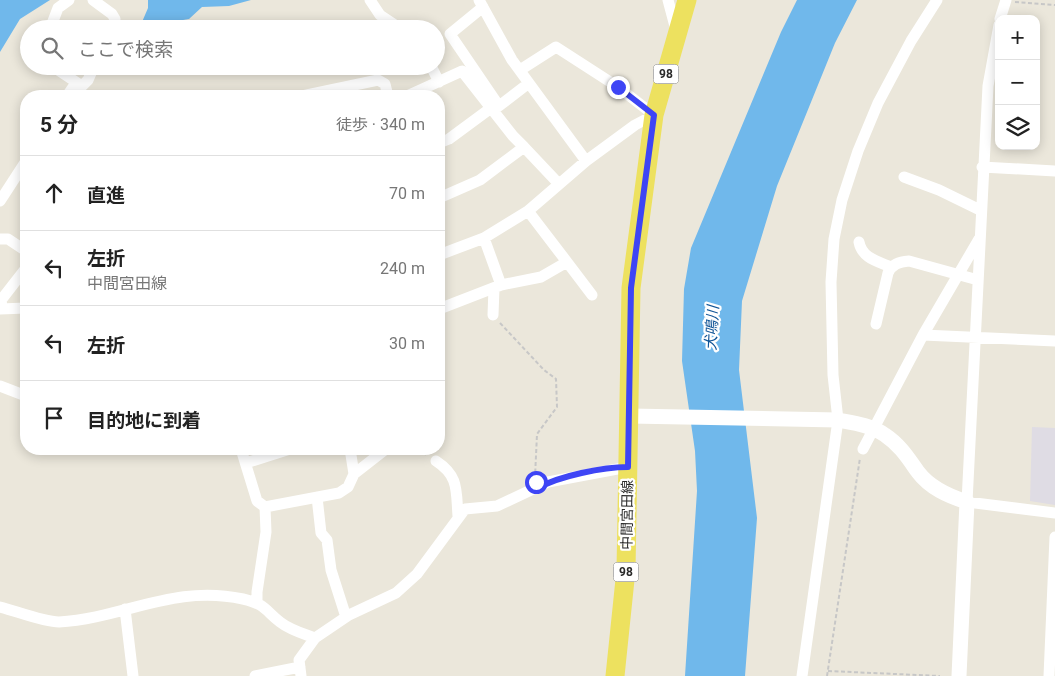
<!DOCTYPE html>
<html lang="ja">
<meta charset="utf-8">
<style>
:root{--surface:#fff;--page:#f2f2f2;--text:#222;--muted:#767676;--line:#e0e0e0}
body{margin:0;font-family:Roboto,"Noto Sans JP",sans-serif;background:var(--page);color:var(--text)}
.controls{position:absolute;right:15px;top:15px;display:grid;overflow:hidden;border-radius:10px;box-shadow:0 2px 12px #0003}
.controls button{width:45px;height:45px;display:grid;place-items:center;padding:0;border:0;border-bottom:1px solid var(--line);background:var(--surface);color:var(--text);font:25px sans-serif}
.stop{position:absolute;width:15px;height:15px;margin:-11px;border:4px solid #3e45f5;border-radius:50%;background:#fff}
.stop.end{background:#3e45f5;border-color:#fff;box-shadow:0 1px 5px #0008}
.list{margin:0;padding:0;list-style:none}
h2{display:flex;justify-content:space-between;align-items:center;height:65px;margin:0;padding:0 20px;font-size:21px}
h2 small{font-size:16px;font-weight:400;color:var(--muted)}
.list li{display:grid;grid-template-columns:32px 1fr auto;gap:15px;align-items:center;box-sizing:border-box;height:75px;padding:0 20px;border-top:1px solid var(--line)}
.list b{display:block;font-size:19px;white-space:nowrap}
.list p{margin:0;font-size:16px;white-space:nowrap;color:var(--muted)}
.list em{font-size:16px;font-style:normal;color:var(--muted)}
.icon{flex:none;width:28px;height:28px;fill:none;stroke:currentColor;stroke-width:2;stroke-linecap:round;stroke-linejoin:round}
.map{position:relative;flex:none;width:1055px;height:676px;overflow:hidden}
.search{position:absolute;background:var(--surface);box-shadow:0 2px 12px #0003;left:20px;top:20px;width:425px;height:55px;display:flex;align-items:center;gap:12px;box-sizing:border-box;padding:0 18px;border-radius:28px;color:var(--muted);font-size:19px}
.panel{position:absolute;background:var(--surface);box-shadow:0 2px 12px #0003;left:20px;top:90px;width:425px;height:365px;border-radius:20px}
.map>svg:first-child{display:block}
</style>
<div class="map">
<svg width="1055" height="676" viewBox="0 0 1055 676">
<rect width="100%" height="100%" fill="#ebe7db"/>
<path fill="#dfdce4" d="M1032 427 1055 428V505L1030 501Z"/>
<path fill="#70b8eb" d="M0 0H50L20 19 0 52Z
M148 0H251L229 6 202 7 189 19 177 21 167 29H139L148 8Z
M797 0H857L835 43 777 186 742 301 739 370 757 518 745 676H685L697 491 695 451 682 361 684 289 691 248 781 32Z"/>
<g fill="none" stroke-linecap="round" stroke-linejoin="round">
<path stroke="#c7c7c7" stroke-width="2" stroke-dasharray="4 2.5" stroke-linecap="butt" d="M1015 2 1055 5
M500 323 544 370 556 379 557 407 537 434 535 477
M417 449 428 456
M828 671 940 676
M827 676 860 458"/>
<path stroke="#fff" stroke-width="11" d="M93 0 112 14 115 19 111 29
M370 0 380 15 401 29
M479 0 512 60 586 161
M668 0 676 30
M483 7 450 34 499 106 529 83
M1000 19 1006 0
M999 25 988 86 967 502 1055 513
M50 29 58 8 69 0
M52 66 82 86 88 80 94 66
M431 66 439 82
M67 96 76 83
M302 96 378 80 385 84 388 96
M407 96 462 71 513 136 524 147 480 180 439 198
M439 143 449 139 491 108
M524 147 558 183
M982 167 1055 171
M904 177 939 190 980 210
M0 201 26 161
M0 239H8L26 251
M859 242C862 258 877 261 891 267
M439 255 484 238 528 211 586 161 635 125 654 115 618 87 556 47 520 70
M567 262 592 295
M501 285 541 277 567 262 528 211
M0 309 2 299 26 268
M0 309 26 308
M439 309 501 285 484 238
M493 315 494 288
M876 324 888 273C892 264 899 262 909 261L978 280
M923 335 1055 341
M0 386 26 396
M241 449 257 501 265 507 339 493 348 487 354 474
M350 449 354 474 386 449
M863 449 923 335 979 239
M436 461C459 476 456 490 458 516
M246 463 290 449
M317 497 321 533 327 540 331 570 346 617
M257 603V592L266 532 265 507
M0 607C16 611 43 622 59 622 125 618 173 584 243 599 265 604 265 610 280 622 290 630 304 634 315 638
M125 609 133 676
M255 676 300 667
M301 676 299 660 315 638 349 615 396 593 417 574 465 509 497 506 548 482 628 467
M802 676 838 420 833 375 831 282 834 239 842 200 858 151 878 103 911 41 937 0
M1049 676 1055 537"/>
<path stroke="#fff" stroke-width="15" d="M630 416 838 420C854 423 871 425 885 435 900 445 908 458 918 472 930 488 948 496 967 502L959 676"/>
<path stroke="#ede15f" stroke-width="19" d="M615 676 626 570 631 288 654 115 687 0"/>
</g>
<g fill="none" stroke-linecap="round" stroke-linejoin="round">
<path stroke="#3e45f5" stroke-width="6" d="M536 482 538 488C559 476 603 467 628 467L631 288 654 115 618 87"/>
</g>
<g text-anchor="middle" stroke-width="4.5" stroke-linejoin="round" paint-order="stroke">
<g fill="#fff" stroke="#696969" stroke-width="1">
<rect x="653.5" y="64.5" width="25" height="19" rx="4"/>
<rect x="613.5" y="562.5" width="25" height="19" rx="4"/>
</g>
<g font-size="12" font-weight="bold" fill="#292929">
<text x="666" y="78">98</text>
<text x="626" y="576">98</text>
</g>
<g font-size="14" fill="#292929" stroke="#fff">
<text transform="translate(627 515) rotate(-89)" y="5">中間宮田線</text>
</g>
<g font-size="15" font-style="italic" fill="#105496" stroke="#fff">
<text transform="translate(712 328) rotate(-87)" y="5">犬鳴川</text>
</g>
</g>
</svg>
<div class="controls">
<button>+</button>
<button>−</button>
<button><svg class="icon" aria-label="layers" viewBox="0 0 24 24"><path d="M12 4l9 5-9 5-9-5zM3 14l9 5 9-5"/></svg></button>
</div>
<div class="stop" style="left:536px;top:482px"></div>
<div class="stop end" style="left:618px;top:87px"></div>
<div class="search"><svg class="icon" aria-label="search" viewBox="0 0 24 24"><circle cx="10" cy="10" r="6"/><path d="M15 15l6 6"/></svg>ここで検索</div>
<section class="panel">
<h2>5 分<small>徒歩 · 340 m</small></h2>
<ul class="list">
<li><svg class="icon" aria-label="ahead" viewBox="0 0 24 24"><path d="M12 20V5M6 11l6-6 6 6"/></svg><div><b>直進</b></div><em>70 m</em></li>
<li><svg class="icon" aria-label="left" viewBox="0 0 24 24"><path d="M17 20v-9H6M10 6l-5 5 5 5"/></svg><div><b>左折</b><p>中間宮田線</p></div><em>240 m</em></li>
<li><svg class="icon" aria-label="left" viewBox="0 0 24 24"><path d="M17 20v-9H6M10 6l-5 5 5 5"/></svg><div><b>左折</b></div><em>30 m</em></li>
<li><svg class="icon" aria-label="arrive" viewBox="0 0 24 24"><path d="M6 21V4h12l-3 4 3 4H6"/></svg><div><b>目的地に到着</b></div></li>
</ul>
</section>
</div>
